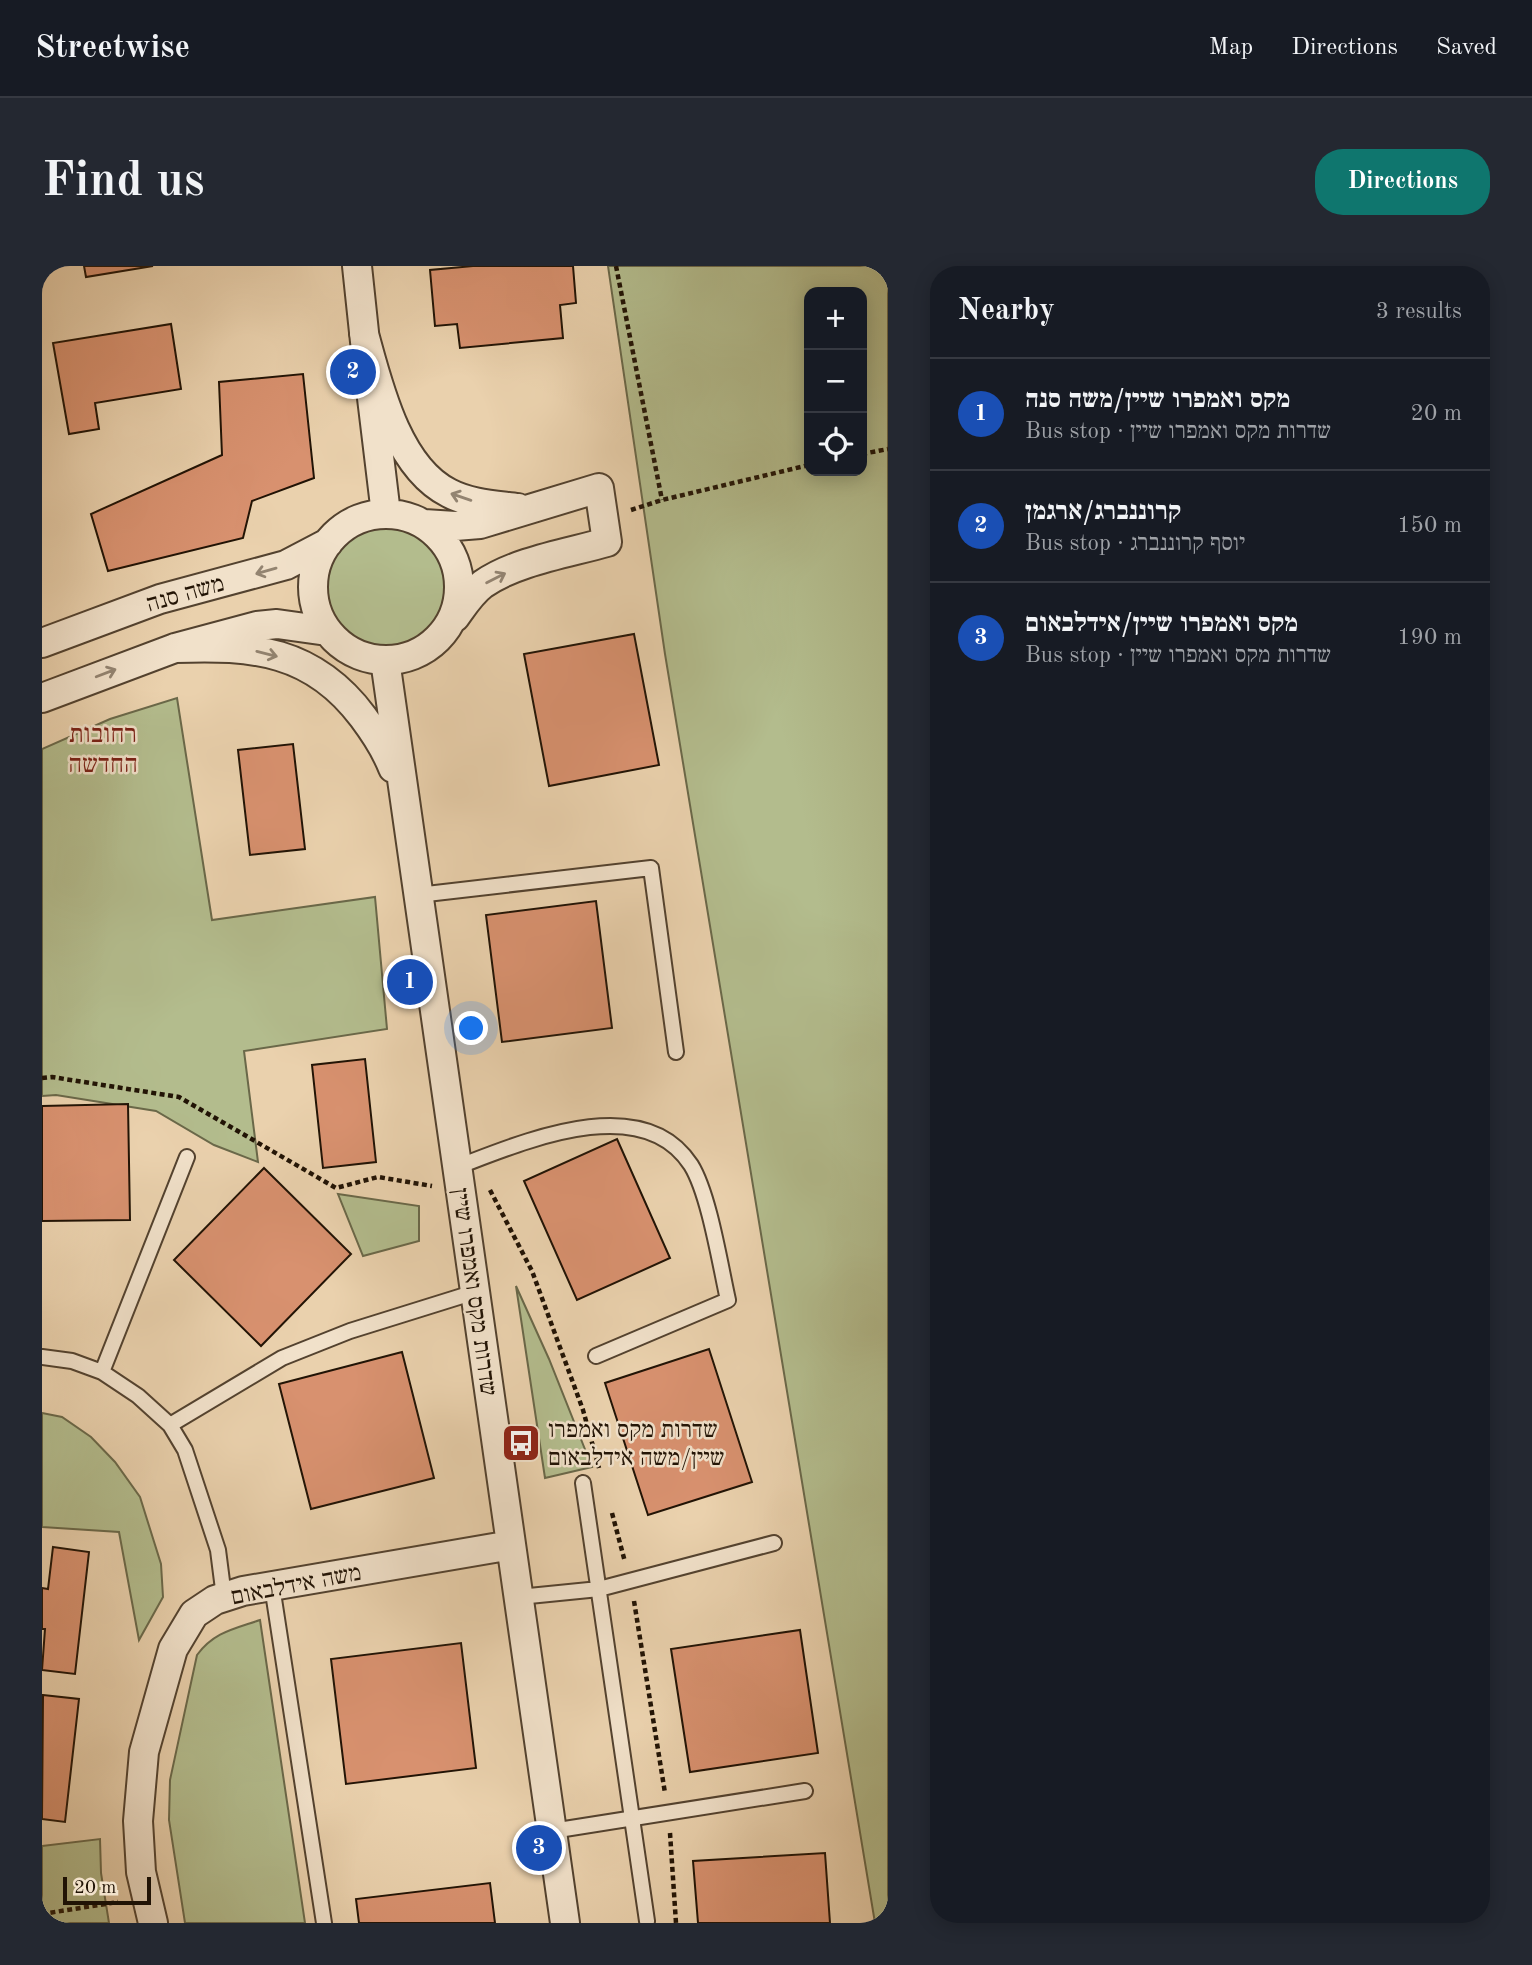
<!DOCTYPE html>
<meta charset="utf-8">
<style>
:root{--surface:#171b24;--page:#242831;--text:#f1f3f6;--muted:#9ea1a6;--line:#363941;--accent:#0f766e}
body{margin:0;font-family:"Old Standard TT","Frank Ruhl Libre",serif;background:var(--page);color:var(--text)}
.controls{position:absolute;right:21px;top:21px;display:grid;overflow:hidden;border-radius:14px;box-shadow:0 4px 18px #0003}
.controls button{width:63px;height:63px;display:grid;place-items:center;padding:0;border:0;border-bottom:2px solid var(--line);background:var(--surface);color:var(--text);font:35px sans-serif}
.scale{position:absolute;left:21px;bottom:18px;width:88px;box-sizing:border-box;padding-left:7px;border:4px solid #211305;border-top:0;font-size:19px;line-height:24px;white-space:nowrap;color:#211305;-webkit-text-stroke:5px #f1e1ca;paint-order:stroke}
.you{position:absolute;left:430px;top:763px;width:24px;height:24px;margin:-18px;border:5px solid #fff;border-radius:50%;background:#1a73e8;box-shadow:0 0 0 10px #1a73e833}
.badge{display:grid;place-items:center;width:46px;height:46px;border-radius:50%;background:var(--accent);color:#fff;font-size:23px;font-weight:700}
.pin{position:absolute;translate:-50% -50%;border:4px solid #fff;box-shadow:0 2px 7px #0006}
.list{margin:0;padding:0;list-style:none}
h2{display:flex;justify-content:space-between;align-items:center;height:91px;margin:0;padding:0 28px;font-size:30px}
h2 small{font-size:23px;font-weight:400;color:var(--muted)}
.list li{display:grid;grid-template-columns:46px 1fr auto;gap:21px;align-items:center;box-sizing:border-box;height:112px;padding:0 28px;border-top:2px solid var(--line)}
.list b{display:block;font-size:26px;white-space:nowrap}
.list p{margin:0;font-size:23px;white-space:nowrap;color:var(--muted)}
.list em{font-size:23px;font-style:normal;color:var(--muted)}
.icon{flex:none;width:38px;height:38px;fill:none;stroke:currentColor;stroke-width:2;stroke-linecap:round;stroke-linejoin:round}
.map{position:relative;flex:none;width:846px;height:1657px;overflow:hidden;border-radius:28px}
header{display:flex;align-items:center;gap:42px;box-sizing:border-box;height:98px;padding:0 35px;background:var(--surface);border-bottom:2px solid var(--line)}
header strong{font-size:33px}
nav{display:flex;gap:38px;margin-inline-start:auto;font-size:24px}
.intro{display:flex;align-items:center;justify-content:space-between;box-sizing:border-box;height:168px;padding:0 42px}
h1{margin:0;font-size:49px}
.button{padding:18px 32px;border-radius:28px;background:var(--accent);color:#fff;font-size:24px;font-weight:700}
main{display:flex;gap:42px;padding:0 42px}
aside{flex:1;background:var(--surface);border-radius:28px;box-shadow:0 4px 18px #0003}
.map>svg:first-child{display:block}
</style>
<header>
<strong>Streetwise</strong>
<nav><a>Map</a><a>Directions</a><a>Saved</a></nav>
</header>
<div class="intro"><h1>Find us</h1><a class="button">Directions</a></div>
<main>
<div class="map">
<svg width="846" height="1657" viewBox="0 0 846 1657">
<rect width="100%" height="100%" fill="#ead1ad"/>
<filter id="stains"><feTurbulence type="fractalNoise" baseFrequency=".00286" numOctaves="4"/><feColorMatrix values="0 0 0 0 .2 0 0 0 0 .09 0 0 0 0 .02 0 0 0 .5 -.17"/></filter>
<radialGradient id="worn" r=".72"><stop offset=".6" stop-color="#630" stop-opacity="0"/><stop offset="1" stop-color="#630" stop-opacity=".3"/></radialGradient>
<path fill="#b3bc8d" stroke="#6a6849" stroke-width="2" fill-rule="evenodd" d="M566 0H846V1657H833L623 388ZM767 26H820V205H767Z
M283 321a61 61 0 1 1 122 0a61 61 0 1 1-122 0Z
M135 432 170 654 333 631 345 763 202 785 216 896 172 879 114 845 14 829 0 830V483L68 453Z
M296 928 377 940V975L321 990Z
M474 1020 507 1093 550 1201 503 1212Z
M0 1147 20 1151 49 1171 73 1196 98 1231 119 1298 121 1331 97 1374 77 1266 0 1261Z
M218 1354 263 1657H143L127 1554 128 1514 155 1389C172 1366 192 1363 218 1354Z
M58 1573 59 1607 67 1657H0V1580Z"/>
<path fill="#d8916f" stroke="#211305" stroke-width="2" d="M42 0H111L44 11Z
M431 0H531L534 37 518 39 521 72 418 82 415 58 393 60 388 4Z
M129 58 139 123 53 137 57 163 27 168 11 77Z
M261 108 272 212 210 235 201 272 66 305 49 248 180 189 177 116Z
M592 368 617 499 507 520 482 388Z
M251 478 263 583 208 589 196 484Z
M554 635 570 762 460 776 444 649Z
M323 793 334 896 281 902 270 799Z
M86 838 88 954 0 955V840Z
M575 873 628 992 535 1034 482 915Z
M222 902 309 988 219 1080 132 994Z
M667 1083 710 1216 606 1249 563 1117Z
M360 1086 392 1212 269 1243 237 1118Z
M11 1281 47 1286 33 1408 0 1404 3 1363H0V1322L6 1323Z
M758 1364 776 1487 648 1506 629 1383Z
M419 1377 434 1502 304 1518 289 1393Z
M1 1429 37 1433 23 1556 0 1553Z
M783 1587 788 1657H656L651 1595Z
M448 1617 453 1657H317L314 1633Z"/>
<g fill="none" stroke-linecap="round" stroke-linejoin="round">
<defs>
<path id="service" d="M376 629 609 602 634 786
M415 901C479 877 600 823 649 899 667 928 678 998 686 1034L554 1090
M0 1091 30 1095 60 1106 96 1130 128 1159 143 1184 176 1284 182 1331
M60 1106 145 891
M128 1159 240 1092 308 1065 433 1026
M541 1217 605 1655
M230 1320 282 1657
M477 1331 557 1323 732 1277
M510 1565 763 1525"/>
<path id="minor" d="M315 0 324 85
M322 68C336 119 355 201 407 227 428 238 453 239 476 242
M330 132 344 248
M271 321a73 73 0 1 1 146 0a73 73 0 1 1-146 0Z
M382 258 413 260 438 258 557 222 565 276C527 287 474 295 441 318 429 327 421 340 413 351
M0 377 118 333 244 299 286 277
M133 382C211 379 271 384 321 451 333 467 344 484 351 502
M343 394 523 1657
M0 432 133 382 215 360 235 358 285 365
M111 1657 99 1606 96 1555 102 1486 131 1383 152 1348 173 1334 201 1325 469 1279"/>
</defs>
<use href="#service" stroke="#53422f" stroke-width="18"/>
<use href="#minor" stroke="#53422f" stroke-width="32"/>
<path stroke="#211305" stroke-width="4.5" stroke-dasharray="5 3.5" stroke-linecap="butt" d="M574 0 620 234
M820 188 846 183
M589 244 620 234 767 199
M0 812 10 811 137 831 294 922 336 911 390 920
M448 924 490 1005 541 1144 557 1202
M570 1247 583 1296
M592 1335 623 1527
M628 1567 634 1657
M0 1648 76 1636"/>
<use href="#service" stroke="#f1e1ca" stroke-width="14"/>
<use href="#minor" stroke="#f1e1ca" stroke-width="28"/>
</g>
<defs><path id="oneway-shaft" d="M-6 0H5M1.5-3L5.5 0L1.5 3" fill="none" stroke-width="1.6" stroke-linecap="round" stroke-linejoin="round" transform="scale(1.75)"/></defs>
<g stroke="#938471">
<use href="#oneway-shaft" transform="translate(419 231) rotate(-161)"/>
<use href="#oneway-shaft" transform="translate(224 305) rotate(164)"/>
<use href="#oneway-shaft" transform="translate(454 312) rotate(-27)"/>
<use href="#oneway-shaft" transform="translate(225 388) rotate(14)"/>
<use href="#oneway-shaft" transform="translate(64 407) rotate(-21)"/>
</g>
<defs>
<symbol id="bus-square" viewBox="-11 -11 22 22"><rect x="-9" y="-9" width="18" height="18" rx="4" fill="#8f2418" stroke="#f1e1ca"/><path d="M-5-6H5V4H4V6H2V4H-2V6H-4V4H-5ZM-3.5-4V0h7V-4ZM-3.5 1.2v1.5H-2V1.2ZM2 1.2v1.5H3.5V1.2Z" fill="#fff"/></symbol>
</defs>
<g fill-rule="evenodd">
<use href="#bus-square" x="457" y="1155" width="44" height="44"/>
</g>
<g text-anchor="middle" stroke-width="5" stroke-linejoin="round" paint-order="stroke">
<g font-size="24" fill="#211305" stroke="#f1e1ca">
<text transform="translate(143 327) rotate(-16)" y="8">משה סנה</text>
<text transform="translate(433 1026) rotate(82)" y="8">שדרות מקס ואמפרו שיין</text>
<text transform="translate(254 1318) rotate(-11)" y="8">משה אידלבאום</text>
</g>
<g font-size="24" fill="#211305" stroke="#f1e1ca" text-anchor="start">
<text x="506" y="1171">שדרות מקס ואמפרו<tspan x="506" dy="28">שיין/משה אידלבאום</tspan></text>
</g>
<g font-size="26" fill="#7a1f14" stroke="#f1e1ca">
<text x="61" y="476">רחובות<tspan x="61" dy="30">החדשה</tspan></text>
</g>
</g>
<rect width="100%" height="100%" filter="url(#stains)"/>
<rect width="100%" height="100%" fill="url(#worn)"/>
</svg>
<div class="controls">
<button>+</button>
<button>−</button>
<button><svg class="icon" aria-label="locate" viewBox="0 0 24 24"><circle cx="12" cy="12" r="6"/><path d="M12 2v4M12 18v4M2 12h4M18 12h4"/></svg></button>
</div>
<div class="scale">20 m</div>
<div class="you"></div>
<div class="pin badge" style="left:368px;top:716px;background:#1a4fb4">1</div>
<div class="pin badge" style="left:311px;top:106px;background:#1a4fb4">2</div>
<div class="pin badge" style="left:497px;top:1582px;background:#1a4fb4">3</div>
</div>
<aside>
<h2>Nearby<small>3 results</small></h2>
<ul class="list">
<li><span class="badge" style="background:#1a4fb4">1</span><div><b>מקס ואמפרו שיין/משה סנה</b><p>Bus stop · שדרות מקס ואמפרו שיין</p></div><em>20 m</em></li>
<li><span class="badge" style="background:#1a4fb4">2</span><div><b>קרוננברג/ארגמן</b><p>Bus stop · יוסף קרוננברג</p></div><em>150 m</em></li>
<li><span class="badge" style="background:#1a4fb4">3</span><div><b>מקס ואמפרו שיין/אידלבאום</b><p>Bus stop · שדרות מקס ואמפרו שיין</p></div><em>190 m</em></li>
</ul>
</aside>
</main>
